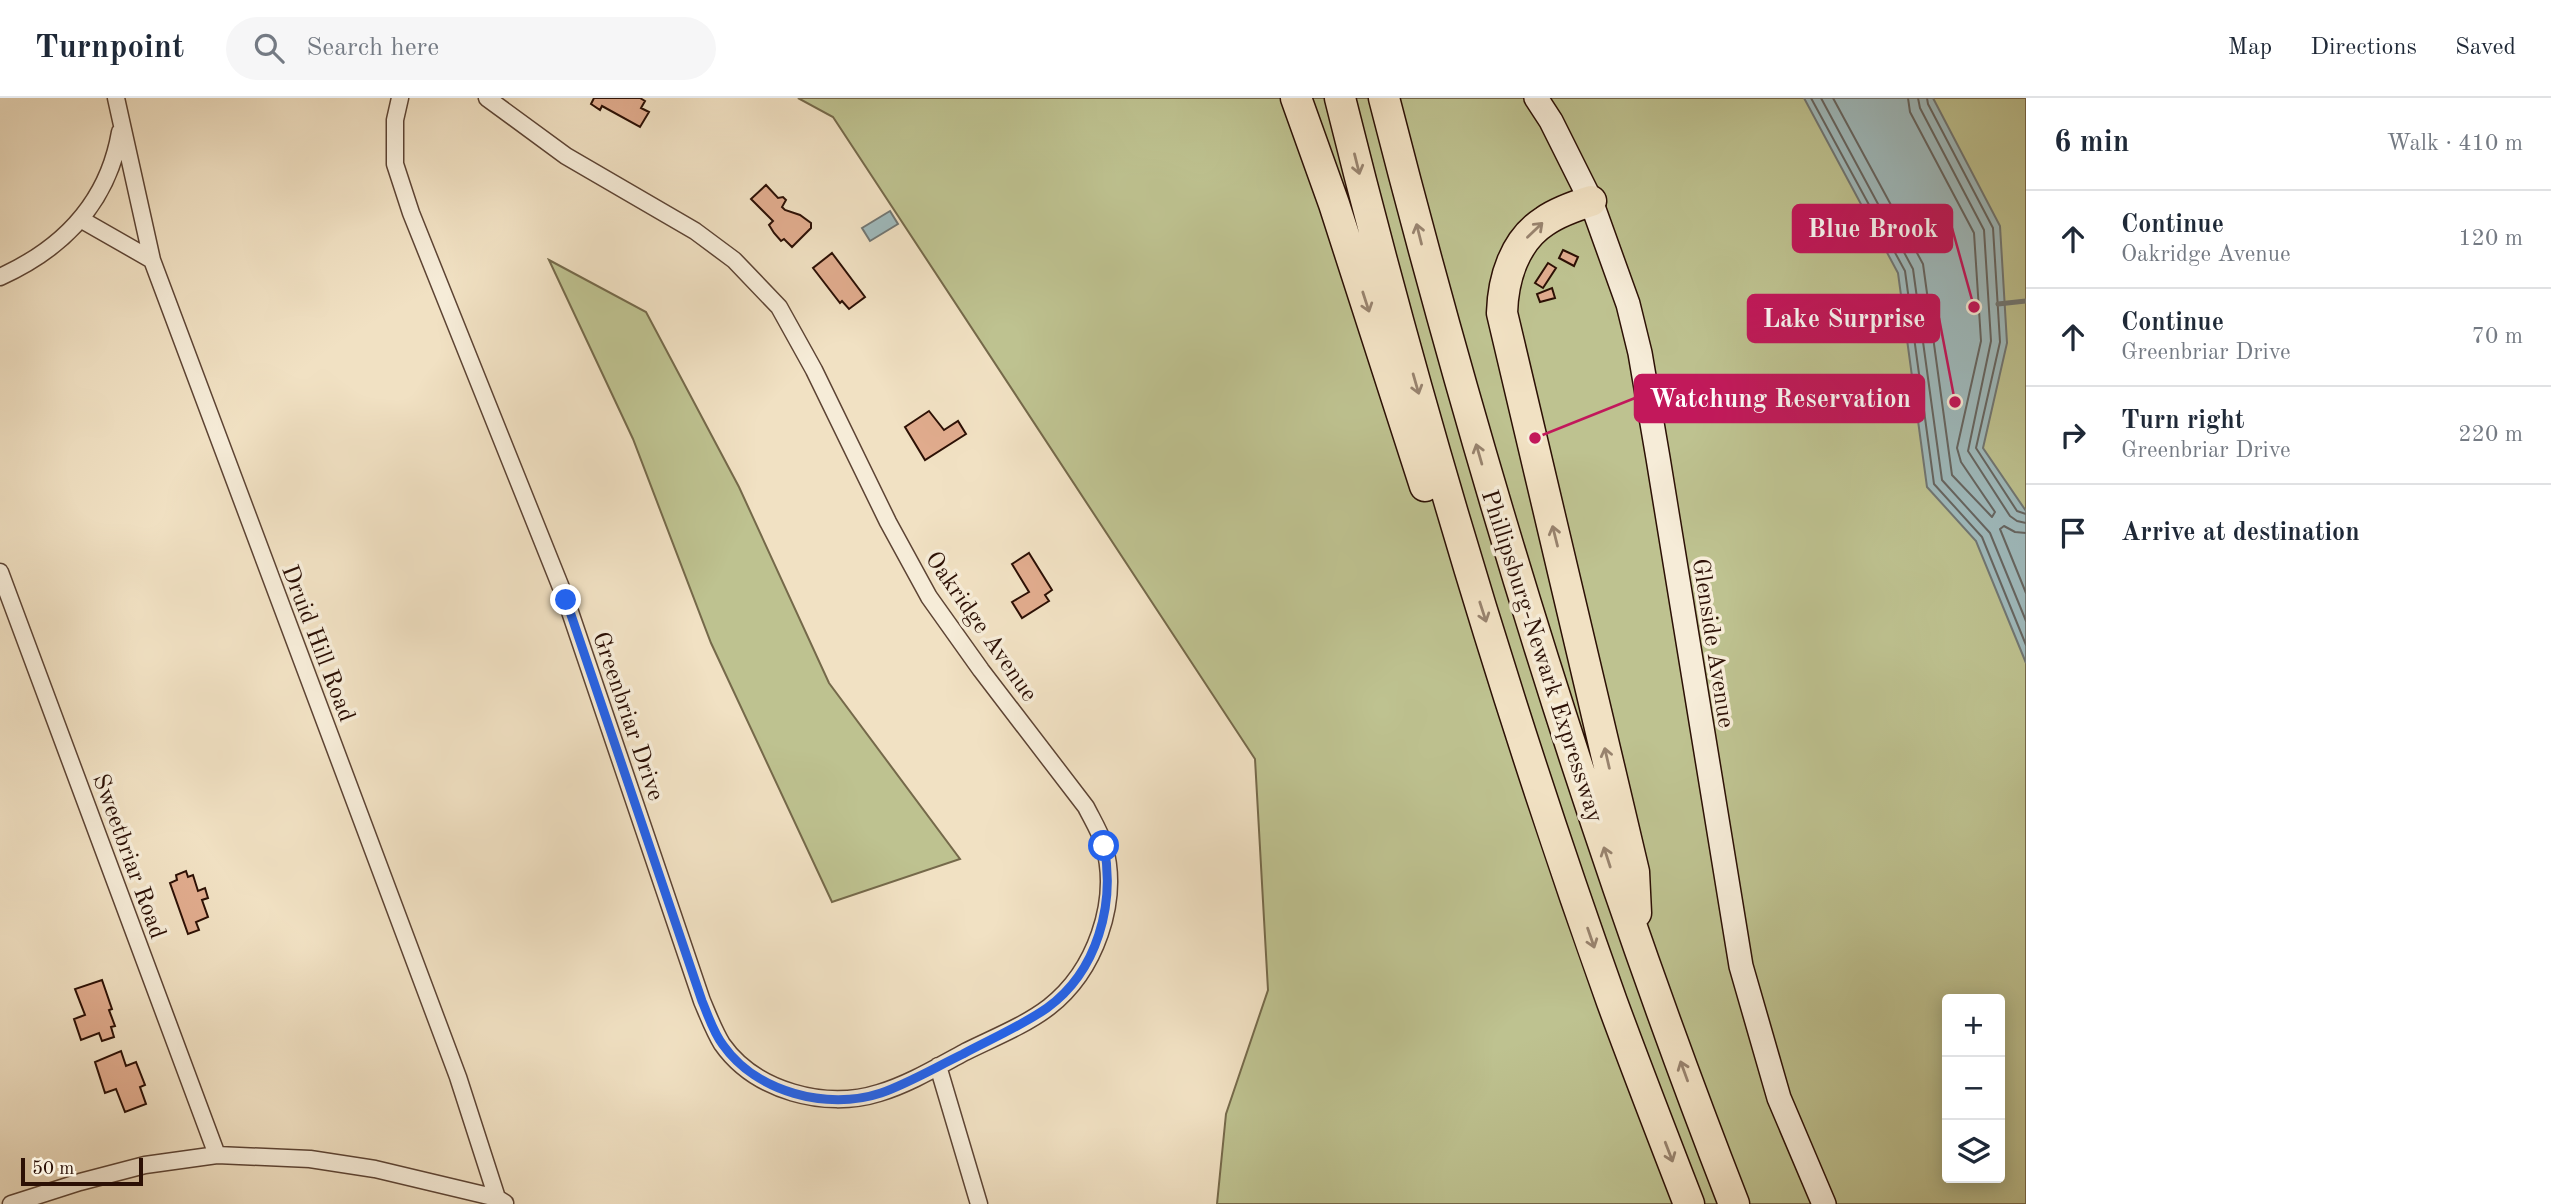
<!DOCTYPE html>
<meta charset="utf-8">
<style>
:root{--surface:#fff;--page:#f6f6f7;--text:#1f2937;--muted:#747a83;--line:#e0e1e3}
body{margin:0;font-family:"Old Standard TT",serif;background:var(--page);color:var(--text)}
.controls{position:absolute;right:21px;bottom:21px;display:grid;overflow:hidden;border-radius:7px;box-shadow:0 4px 18px #0003}
.controls button{width:63px;height:63px;display:grid;place-items:center;padding:0;border:0;border-bottom:2px solid var(--line);background:var(--surface);color:var(--text);font:35px sans-serif}
.scale{position:absolute;left:21px;bottom:18px;width:122px;box-sizing:border-box;padding-left:7px;border:4px solid #2c1005;border-top:0;font-size:19px;line-height:24px;white-space:nowrap;color:#2c1005;-webkit-text-stroke:5px #f6ecd8;paint-order:stroke}
.stop{position:absolute;width:21px;height:21px;margin:-16px;border:5px solid #2563eb;border-radius:50%;background:#fff}
.stop.end{background:#2563eb;border-color:#fff;box-shadow:0 2px 7px #0008}
.list{margin:0;padding:0;list-style:none}
h2{display:flex;justify-content:space-between;align-items:center;height:91px;margin:0;padding:0 28px;font-size:30px}
h2 small{font-size:23px;font-weight:400;color:var(--muted)}
.list li{display:grid;grid-template-columns:46px 1fr auto;gap:21px;align-items:center;box-sizing:border-box;height:98px;padding:0 28px;border-top:2px solid var(--line)}
.list b{display:block;font-size:26px;white-space:nowrap}
.list p{margin:0;font-size:23px;white-space:nowrap;color:var(--muted)}
.list em{font-size:23px;font-style:normal;color:var(--muted)}
.icon{flex:none;width:38px;height:38px;fill:none;stroke:currentColor;stroke-width:2;stroke-linecap:round;stroke-linejoin:round}
.map{position:relative;flex:none;width:2026px;height:1106px;overflow:hidden}
header{display:flex;align-items:center;gap:42px;box-sizing:border-box;height:98px;padding:0 35px;background:var(--surface);border-bottom:2px solid var(--line)}
header strong{font-size:33px}
nav{display:flex;gap:38px;margin-inline-start:auto;font-size:24px}
.search{width:490px;height:63px;background:var(--page);display:flex;align-items:center;gap:18px;box-sizing:border-box;padding:0 24px;border-radius:38px;color:var(--muted);font-size:26px}
main{display:flex}
aside{flex:1;background:var(--surface)}
.map>svg:first-child{display:block}
</style>
<header>
<strong>Turnpoint</strong>
<div class="search"><svg class="icon" aria-label="search" viewBox="0 0 24 24"><circle cx="10" cy="10" r="6"/><path d="M15 15l6 6"/></svg>Search here</div>
<nav><a>Map</a><a>Directions</a><a>Saved</a></nav>
</header>
<main>
<div class="map">
<svg width="2026" height="1106" viewBox="0 0 2026 1106">
<rect width="100%" height="100%" fill="#f1e1c3"/>
<filter id="stains"><feTurbulence type="fractalNoise" baseFrequency=".00286" numOctaves="4"/><feColorMatrix values="0 0 0 0 .2 0 0 0 0 .09 0 0 0 0 .02 0 0 0 .5 -.17"/></filter>
<radialGradient id="worn" r=".72"><stop offset=".6" stop-color="#630" stop-opacity="0"/><stop offset="1" stop-color="#630" stop-opacity=".3"/></radialGradient>
<path fill="#bec290" stroke="#75694a" stroke-width="2" fill-rule="evenodd" d="M798 0H2026V1106H1217L1226 1016 1268 892 1255 661 833 19ZM1947 901H2000V1080H1947Z
M549 162 646 214 739 389 829 585 960 761 832 804 711 545 633 341Z"/>
<path fill="#9fbbbe" stroke="#717774" stroke-width="2" d="M1804 0H1933L2000 128 2007 245 1983 350 2026 413V565L1976 443 1927 389 1898 175Z
M890 113 898 126 870 143 862 130Z"/>
<g fill="none" stroke-linecap="round" stroke-linejoin="round">
<path stroke="#666662" stroke-width="2" d="M1811 0 1905 173 1934 386 1982 439 2026 547
M1821 0 1913 171 1942 382 1990 435 2026 523
M1833 0 1923 166 1952 377 1992 419 1995 414 1961 364 1957 350 1981 243 1974 135 1910 14 1908 0
M1918 0 1920 10 1984 132 1991 243 1968 353 2010 418 2017 423 2026 425
M1927 0 1928 6 1993 130 2000 244 1976 350 2017 413 2026 416
M2026 435 2015 434 2004 428 2000 431 2026 495"/>
<path stroke="#717774" stroke-width="5" d="M1998 206 2026 203"/>
</g>
<path fill="#e1ac8e" stroke="#2c1005" stroke-width="2" d="M594 0H640L645 3 641 10 649 14 640 29 602 8 600 12 591 6Z
M766 87 778 100 783 99 786 102 782 109 785 112 800 117 811 125V130L792 149 784 141 781 143 774 135 769 127 773 123 751 101Z
M1563 152 1578 159 1574 168 1559 160Z
M832 155 865 199 849 211 842 203 840 205 813 170Z
M1548 165 1556 170 1543 190 1535 185Z
M1552 190 1555 200 1540 204 1537 196Z
M929 313 944 332 958 323 966 336 925 362 905 329Z
M1029 455 1052 492 1045 497 1049 503 1022 520 1012 504 1029 494 1012 466Z
M186 773 188 779 193 777 198 793 205 790 208 800 202 802 208 819 196 824 199 832 188 836 170 785 177 782 176 777Z
M102 882 112 911 109 912 115 928 111 929 114 939 102 943 99 935 81 942 74 921 85 917 75 891Z
M121 953 126 968 136 964 145 987 140 989 146 1006 125 1014 116 991 105 995 95 964Z"/>
<g fill="none" stroke-linecap="round" stroke-linejoin="round">
<defs>
<path id="street" d="M116 0 152 162 458 979 497 1100
M400 0 395 22V66L411 115 566 502 702 903C708 917 714 933 722 946 755 993 825 1012 879 995 909 986 937 969 965 954 993 940 1024 928 1049 909 1095 873 1120 804 1104 747 1100 734 1092 721 1086 709L981 572 929 499 888 424 814 272 779 209 734 162 695 133 566 58 487 0
M82 122 152 162
M0 179C64 150 108 104 120 34
M0 474 217 1057
M938 968 979 1106
M11 1106 80 1084 145 1067 217 1057 310 1061 375 1071 497 1100 505 1105"/>
<path id="secondary" d="M1536 0 1551 23 1591 103 1628 206 1640 255 1658 360 1741 868 1779 1000 1824 1106"/>
<path id="highway" d="M1296 0 1334 106 1425 388
M1340 0C1416 305 1506 608 1612 904 1637 972 1663 1039 1689 1106
M1384 0C1480 375 1593 745 1734 1106
M1591 103C1575 108 1558 114 1545 123 1514 143 1503 181 1502 215L1634 774 1636 815"/>
</defs>
<use href="#street" stroke="#5d4434" stroke-width="19"/>
<use href="#secondary" stroke="#2c1005" stroke-width="26"/>
<use href="#highway" stroke="#2c1005" stroke-width="33"/>
<use href="#street" stroke="#f6ecd8" stroke-width="16"/>
<use href="#secondary" stroke="#f6ecd8" stroke-width="23"/>
<use href="#highway" stroke="#f1e1c3" stroke-width="30"/>
</g>
<defs><path id="oneway-shaft" d="M-6 0H5M1.5-3L5.5 0L1.5 3" fill="none" stroke-width="1.6" stroke-linecap="round" stroke-linejoin="round" transform="scale(1.75)"/></defs>
<g stroke="#98836e">
<use href="#oneway-shaft" transform="translate(1357 66) rotate(76)"/>
<use href="#oneway-shaft" transform="translate(1535 132) rotate(-44)"/>
<use href="#oneway-shaft" transform="translate(1419 136) rotate(-104)"/>
<use href="#oneway-shaft" transform="translate(1366 204) rotate(72)"/>
<use href="#oneway-shaft" transform="translate(1416 286) rotate(74)"/>
<use href="#oneway-shaft" transform="translate(1479 356) rotate(-106)"/>
<use href="#oneway-shaft" transform="translate(1555 438) rotate(-104)"/>
<use href="#oneway-shaft" transform="translate(1483 514) rotate(72)"/>
<use href="#oneway-shaft" transform="translate(1607 660) rotate(-103)"/>
<use href="#oneway-shaft" transform="translate(1607 759) rotate(-108)"/>
<use href="#oneway-shaft" transform="translate(1591 840) rotate(71)"/>
<use href="#oneway-shaft" transform="translate(1684 973) rotate(-110)"/>
<use href="#oneway-shaft" transform="translate(1669 1054) rotate(69)"/>
</g>
<g fill="none" stroke-linecap="round" stroke-linejoin="round">
<path stroke="#2563eb" stroke-width="9" d="M566 502 702 903C708 917 713 934 723 947 756 994 827 1013 881 995 909 985 936 969 963 956 991 941 1021 928 1047 910 1098 873 1115 806 1104 748"/>
</g>
<g text-anchor="middle" stroke-width="7" stroke-linejoin="round" paint-order="stroke">
<g font-size="24" fill="#2c1005" stroke="#f6ecd8">
<text transform="translate(982 528) rotate(55)" y="8">Oakridge Avenue</text>
<text transform="translate(319 545) rotate(69)" y="8">Druid Hill Road</text>
<text transform="translate(1714 545) rotate(81)" y="8">Glenside Avenue</text>
<text transform="translate(1543 558) rotate(72)" y="8">Phillipsburg-Newark Expressway</text>
<text transform="translate(629 618) rotate(71)" y="8">Greenbriar Drive</text>
<text transform="translate(130 758) rotate(70)" y="8">Sweetbriar Road</text>
</g>
</g>
<path fill="none" stroke="#c2185b" stroke-width="2.5" d="M1974 209L1952 130M1955 304L1939 220M1535 340L1635 300"/>
<g fill="#c2185b" stroke="#f6ecd8" stroke-width="2.5">
<circle cx="1974" cy="209" r="7"/>
<circle cx="1955" cy="304" r="7"/>
<circle cx="1535" cy="340" r="7"/>
</g>
<g fill="#c2185b" stroke="#c2185b" stroke-width="2.5">
<rect x="1793" y="107" width="159" height="47" rx="7"/>
<rect x="1748" y="197" width="191" height="47" rx="7"/>
<rect x="1635" y="277" width="289" height="47" rx="7"/>
</g>
<g font-size="26" text-anchor="middle" font-weight="bold" fill="#fff">
<text x="1873" y="139">Blue Brook</text>
<text x="1844" y="229">Lake Surprise</text>
<text x="1780" y="309">Watchung Reservation</text>
</g>
<rect width="100%" height="100%" filter="url(#stains)"/>
<rect width="100%" height="100%" fill="url(#worn)"/>
</svg>
<div class="controls">
<button>+</button>
<button>−</button>
<button><svg class="icon" aria-label="layers" viewBox="0 0 24 24"><path d="M12 4l9 5-9 5-9-5zM3 14l9 5 9-5"/></svg></button>
</div>
<div class="scale">50 m</div>
<div class="stop" style="left:1104px;top:748px"></div>
<div class="stop end" style="left:566px;top:502px"></div>
</div>
<aside>
<h2>6 min<small>Walk · 410 m</small></h2>
<ul class="list">
<li><svg class="icon" aria-label="ahead" viewBox="0 0 24 24"><path d="M12 20V5M6 11l6-6 6 6"/></svg><div><b>Continue</b><p>Oakridge Avenue</p></div><em>120 m</em></li>
<li><svg class="icon" aria-label="ahead" viewBox="0 0 24 24"><path d="M12 20V5M6 11l6-6 6 6"/></svg><div><b>Continue</b><p>Greenbriar Drive</p></div><em>70 m</em></li>
<li><svg class="icon" aria-label="right" viewBox="0 0 24 24"><path d="M7 20v-9h11M14 6l5 5-5 5"/></svg><div><b>Turn right</b><p>Greenbriar Drive</p></div><em>220 m</em></li>
<li><svg class="icon" aria-label="arrive" viewBox="0 0 24 24"><path d="M6 21V4h12l-3 4 3 4H6"/></svg><div><b>Arrive at destination</b></div></li>
</ul>
</aside>
</main>
